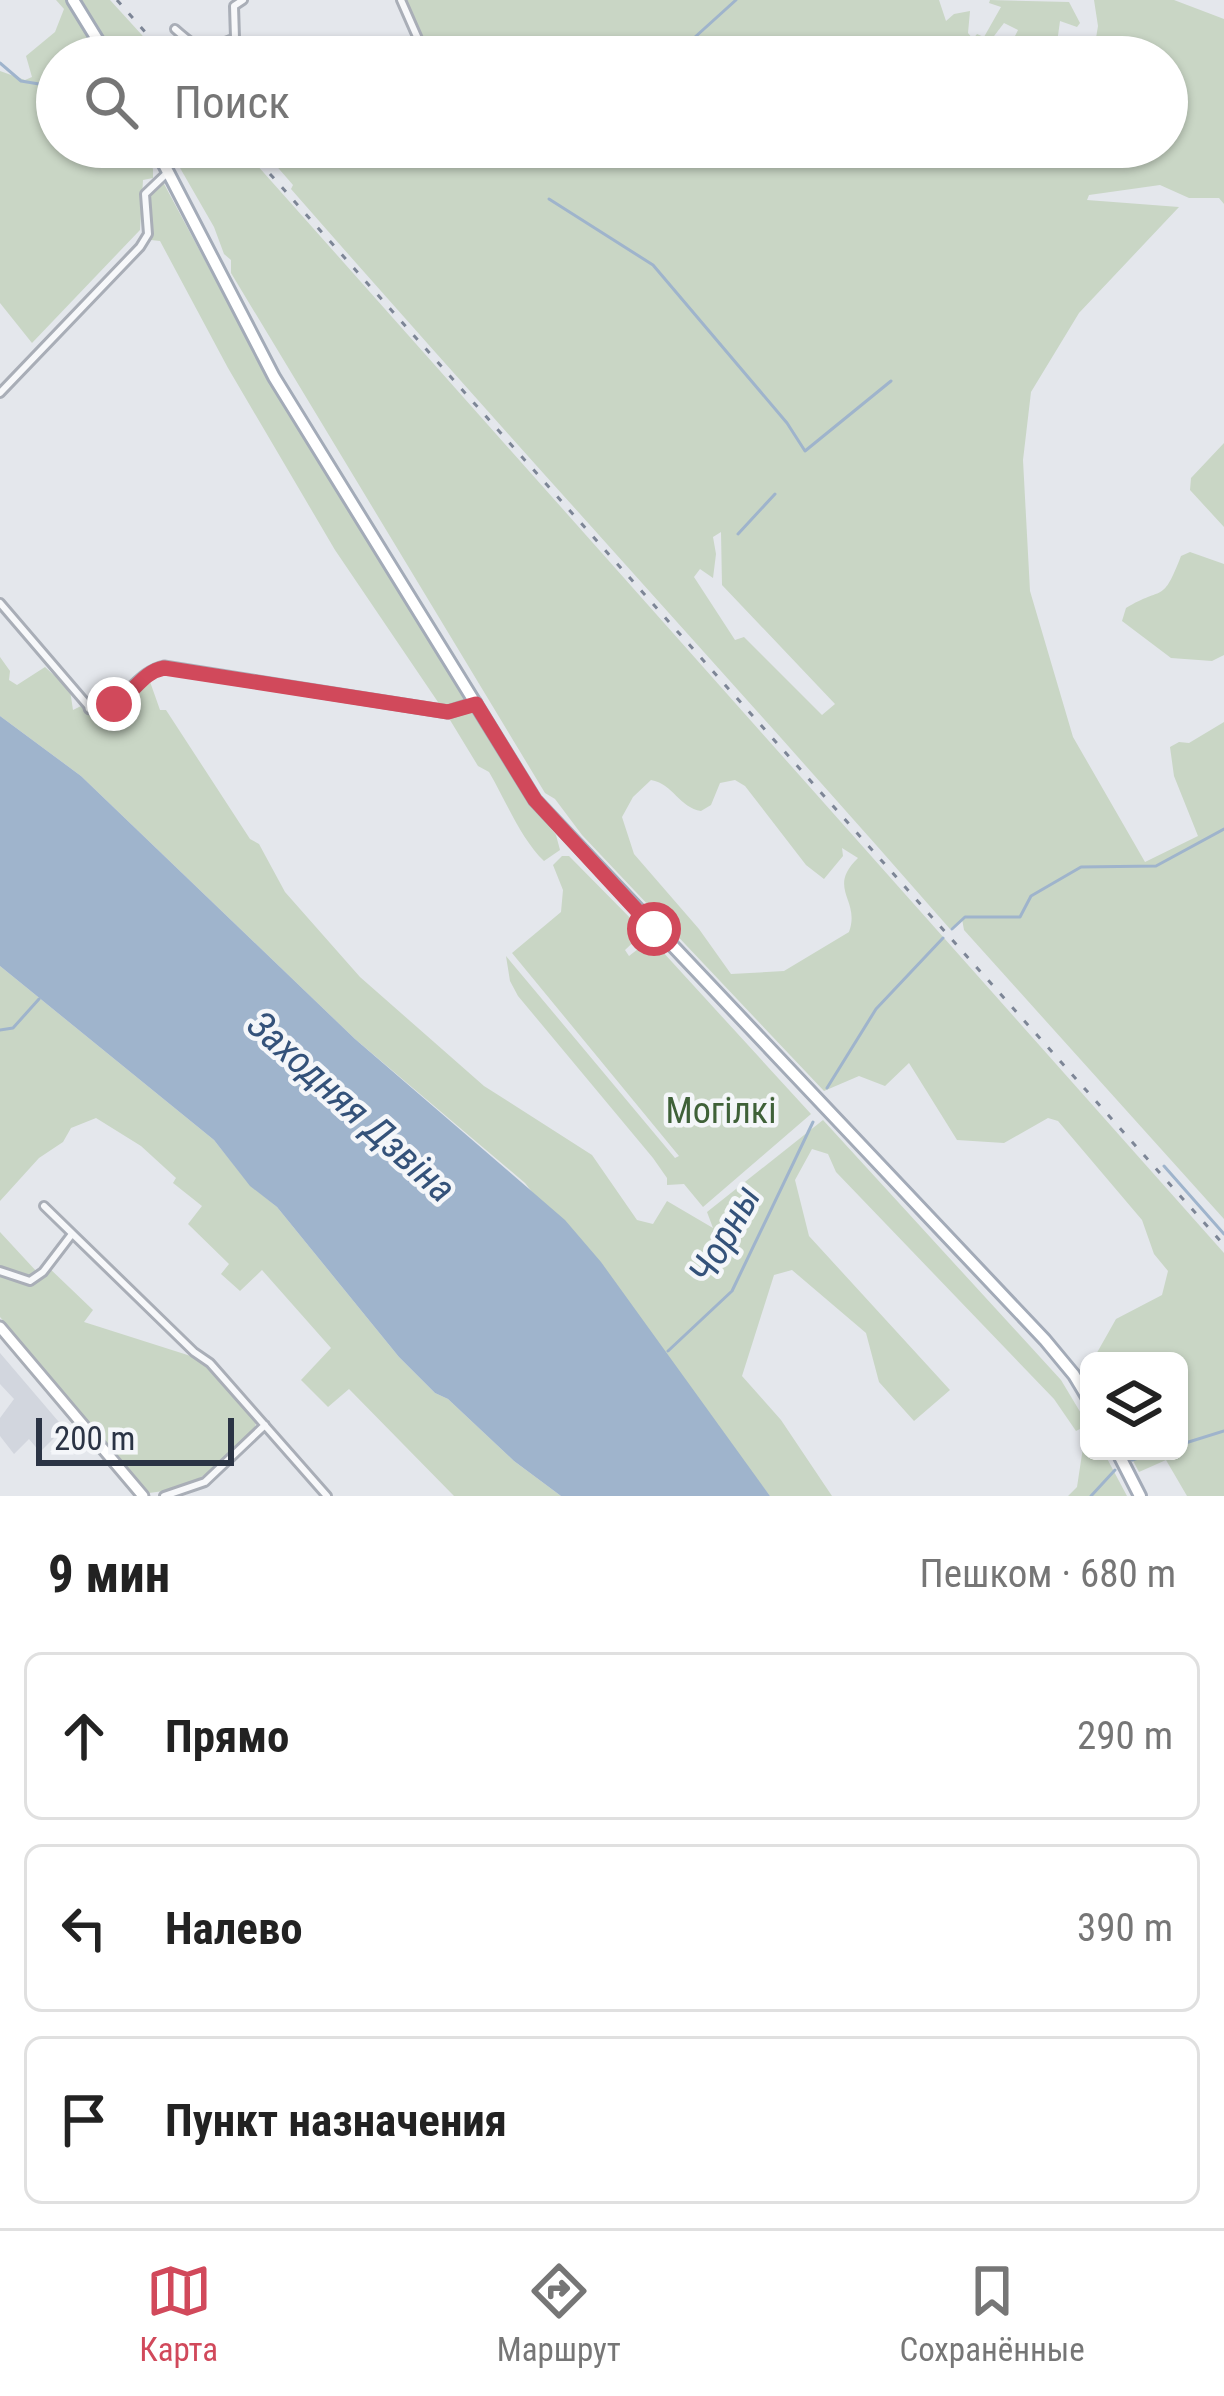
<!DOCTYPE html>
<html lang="ru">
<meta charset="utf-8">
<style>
:root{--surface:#fff;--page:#f6f6f6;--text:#222;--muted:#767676;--line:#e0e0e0;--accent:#d1495b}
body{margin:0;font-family:"Roboto Condensed",sans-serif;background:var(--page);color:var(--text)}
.controls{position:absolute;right:36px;bottom:36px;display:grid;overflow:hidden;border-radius:18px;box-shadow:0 3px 9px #0004}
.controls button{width:108px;height:108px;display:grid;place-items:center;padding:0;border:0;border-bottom:3px solid var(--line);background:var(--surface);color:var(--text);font:60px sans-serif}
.scale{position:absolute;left:36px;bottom:30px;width:198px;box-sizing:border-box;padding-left:12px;border:6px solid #2b3445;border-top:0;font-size:33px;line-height:42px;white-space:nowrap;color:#2b3445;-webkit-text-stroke:9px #f4f6f9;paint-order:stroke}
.stop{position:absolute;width:36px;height:36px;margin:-27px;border:9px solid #d1495b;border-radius:50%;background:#fff}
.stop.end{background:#d1495b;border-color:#fff;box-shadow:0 3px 12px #0008}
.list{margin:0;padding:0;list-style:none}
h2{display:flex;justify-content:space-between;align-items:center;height:156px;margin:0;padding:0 48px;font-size:51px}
h2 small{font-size:39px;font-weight:400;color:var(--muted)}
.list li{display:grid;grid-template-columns:78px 1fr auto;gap:36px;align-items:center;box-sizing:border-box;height:168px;margin:0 24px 24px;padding:0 24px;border:3px solid var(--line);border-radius:18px}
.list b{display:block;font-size:45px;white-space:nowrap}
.list em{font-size:39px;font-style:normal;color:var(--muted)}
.icon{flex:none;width:66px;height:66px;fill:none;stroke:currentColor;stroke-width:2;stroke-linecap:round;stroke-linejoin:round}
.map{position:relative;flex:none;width:1224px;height:1496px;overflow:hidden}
.search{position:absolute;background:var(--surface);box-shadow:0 3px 9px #0004;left:36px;right:36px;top:36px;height:132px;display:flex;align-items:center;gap:30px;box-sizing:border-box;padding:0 42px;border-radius:66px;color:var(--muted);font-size:45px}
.sheet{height:732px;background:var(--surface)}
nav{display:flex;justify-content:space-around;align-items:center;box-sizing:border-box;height:168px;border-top:3px solid var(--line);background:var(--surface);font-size:33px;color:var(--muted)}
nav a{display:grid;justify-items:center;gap:6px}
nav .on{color:var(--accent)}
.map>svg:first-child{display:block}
</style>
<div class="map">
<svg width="1224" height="1496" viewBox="0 0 1224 1496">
<rect width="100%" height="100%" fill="#e4e7ec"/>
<path fill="#d2d6de" d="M0 1353 64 1428 40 1452 29 1439 14 1454 0 1436V1418L14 1399 0 1384Z"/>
<path fill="#c9d6c5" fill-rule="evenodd" d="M56 0H65L100 57H57V147H141L153 169V178L143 180 140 230 32 343 0 303V71L25 80 32 77 26 56 55 32 64 9Z
M80 0H110L162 57H119L114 49 110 51Z
M404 0H939L946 21 954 14 970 11 968 33 973 39 977 34 984 37 1001 7 989 3 990 0 1069 2 1080 23 1077 27 1060 21 1057 43 1029 42 1021 50 1002 46V37L1015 36 1018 30 1004 23 991 40 990 50 1019 57H430Z
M1094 0H1174L1224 19V204L1219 198H1189L1160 185 1089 195 1087 200 1179 207 1079 313 1031 392 1023 460 1030 591 1073 737 1145 862 1198 836 1174 776 1170 747 1179 742 1189 743 1224 722V1219L964 930 962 919 950 929C732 680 508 437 291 189L293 185 260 147H1167V57H1055L1058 51 1093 56 1098 26ZM721 532 722 585 835 704 822 715 744 637 735 640 694 577 700 569 713 578 716 554 713 537Z
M168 147H241L1224 1253V1496H1187L1166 1460 1139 1472 1128 1451H1179V1361H1095L1094 1358 1116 1319 1162 1295 1168 1271 1154 1254 1142 1220 1058 1121 1048 1118 1004 1143 957 1140 909 1063 885 1086 859 1076 824 1091 582 835 555 799 545 793 231 273V260L224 254 214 227ZM651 780C673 784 680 808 701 811L711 805 720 783 735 780 745 786 806 865 824 879 843 856 842 848 858 858C826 889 861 899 849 932L784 971 731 974 699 929 634 854 622 817 633 797Z
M163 182 269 380 467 704 442 708 335 550 228 368 160 241 151 240 149 196Z
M1224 443V527L1190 490 1191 478Z
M1190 552 1224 564V655L1212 661 1171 658 1122 621 1126 608C1164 585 1162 605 1181 556Z
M0 657 10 671 9 680 17 685 45 667 70 690 73 710 81 706 88 711 112 708 148 676 160 710H166L250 839 259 844 285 892 360 977 484 1086 592 1155 637 1220 653 1224 667 1201 713 1228 707 1212 823 1120 1061 1380 1088 1425 1076 1431 1054 1399 836 1172 828 1154 812 1149 795 1180 809 1236 950 1390 914 1421 879 1382 866 1333 792 1270 774 1275 742 1376 781 1420 832 1496H770L525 1183 355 1039 81 776 0 716Z
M471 710 531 804 556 835 560 850 544 861C521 839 506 801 489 772L478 766 450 720 453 715Z
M562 856H569L644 932 625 950 629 956 651 939 811 1114 703 1207 684 1184 667 1185V1178L653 1158 518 996 510 981 506 956 675 1158 679 1156 512 953 561 912 563 890 553 865Z
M0 966 214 1140 250 1185 277 1207 399 1357 435 1393 448 1399 514 1461 561 1496H454L349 1389 328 1407 301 1380 331 1348 262 1270 240 1291 221 1274 229 1264 188 1224 202 1206 173 1183 176 1178 141 1146 96 1118 71 1128 63 1142 39 1158 0 1201Z
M0 1232 37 1272 46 1265 93 1310 84 1322 197 1358 211 1368 256 1421 255 1430C219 1465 201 1488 149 1493L0 1317Z
M1089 1440V1451H1103L1127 1496H1068L1077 1487 1084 1441Z"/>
<path fill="#9fb4cc" d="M0 716 81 776 355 1039 565 1220 601 1262 770 1496H561L514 1461 448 1399 435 1393 399 1357 277 1207 250 1186 214 1140 0 966Z"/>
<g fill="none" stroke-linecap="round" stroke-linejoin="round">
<path stroke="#9fb4cc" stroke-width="3" d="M118 50 137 57
M673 57 736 0
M0 63 21 81 45 85 57 76
M193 147 196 151 218 156 242 149
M549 199 653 265 787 423 805 451 891 381
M738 534 775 494
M952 929 965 917H1020L1031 896 1081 867 1156 866 1224 829
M0 1030 13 1028 39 999
M827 1088 876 1009 943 938
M1164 1166 1224 1234
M668 1351 732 1291 813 1122
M1179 1445 1224 1431
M1132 1460 1161 1451
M1091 1496 1115 1470"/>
<defs>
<path id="street" d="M401 0 426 57
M175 29C201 52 203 51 235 38L234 6 243 0
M0 393 140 247 148 234 145 194 168 172
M0 603 90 708
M44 1206 194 1352 210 1363 327 1496
M0 1271 30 1281 43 1272 72 1234
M164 1496 205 1482 265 1425"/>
<path id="secondary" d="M90 708C126 709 134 674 164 667L448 712 476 703
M0 1327 143 1496"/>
<path id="primary" d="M73 0 108 57
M155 147 274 377 535 800 1045 1340 1074 1375 1089 1400
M1117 1451 1140 1496"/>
</defs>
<use href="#street" stroke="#a9aeb7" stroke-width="12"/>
<use href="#secondary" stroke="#a9aeb7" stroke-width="15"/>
<use href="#primary" stroke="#a3abb8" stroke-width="16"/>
<use href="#street" stroke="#f7f8fa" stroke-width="6"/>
<use href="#secondary" stroke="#fff" stroke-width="9"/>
<use href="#primary" stroke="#fff" stroke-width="10"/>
<path stroke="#7d8696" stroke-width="3" stroke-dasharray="6 12" stroke-linecap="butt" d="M117 0 167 57
M246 147 1224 1245"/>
</g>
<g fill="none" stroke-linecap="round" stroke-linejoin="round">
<path stroke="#d1495b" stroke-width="15" d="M114 704C133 695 142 672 164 668L448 712 476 704 535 800 654 929"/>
</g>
<g text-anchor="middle" stroke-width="9" stroke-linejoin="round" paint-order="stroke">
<g font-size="36" fill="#3f6138" stroke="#f4f6f9">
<text x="721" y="1123">Могілкі</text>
</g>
<g font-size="39" font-style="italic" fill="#34527a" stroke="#f4f6f9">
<text transform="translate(352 1106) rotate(42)" y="14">Заходняя Дзвіна</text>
<text transform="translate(724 1234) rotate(-61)" y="14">Чорны</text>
</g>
</g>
</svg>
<div class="controls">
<button><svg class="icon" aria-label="layers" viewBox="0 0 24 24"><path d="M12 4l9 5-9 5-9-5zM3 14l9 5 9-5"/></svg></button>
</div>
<div class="scale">200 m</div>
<div class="stop" style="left:654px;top:929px"></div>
<div class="stop end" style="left:114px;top:704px"></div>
<div class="search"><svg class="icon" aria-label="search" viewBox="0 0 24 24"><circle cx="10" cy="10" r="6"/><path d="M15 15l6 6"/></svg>Поиск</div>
</div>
<section class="sheet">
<h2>9 мин<small>Пешком · 680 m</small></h2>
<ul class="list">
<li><svg class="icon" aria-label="ahead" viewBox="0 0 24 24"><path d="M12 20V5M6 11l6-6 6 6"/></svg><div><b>Прямо</b></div><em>290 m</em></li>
<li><svg class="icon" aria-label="left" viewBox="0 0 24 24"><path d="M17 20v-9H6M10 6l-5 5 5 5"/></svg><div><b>Налево</b></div><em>390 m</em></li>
<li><svg class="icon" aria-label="arrive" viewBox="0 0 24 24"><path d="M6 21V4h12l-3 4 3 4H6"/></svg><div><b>Пункт назначения</b></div></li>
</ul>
</section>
<nav>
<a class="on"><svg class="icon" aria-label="map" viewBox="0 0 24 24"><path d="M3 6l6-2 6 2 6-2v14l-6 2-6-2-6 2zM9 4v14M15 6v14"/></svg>Карта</a>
<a><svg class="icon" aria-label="directions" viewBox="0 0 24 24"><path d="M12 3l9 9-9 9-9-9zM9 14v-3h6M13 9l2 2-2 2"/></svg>Маршрут</a>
<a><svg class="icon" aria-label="saved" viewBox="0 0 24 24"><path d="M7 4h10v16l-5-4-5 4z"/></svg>Сохранённые</a>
</nav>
